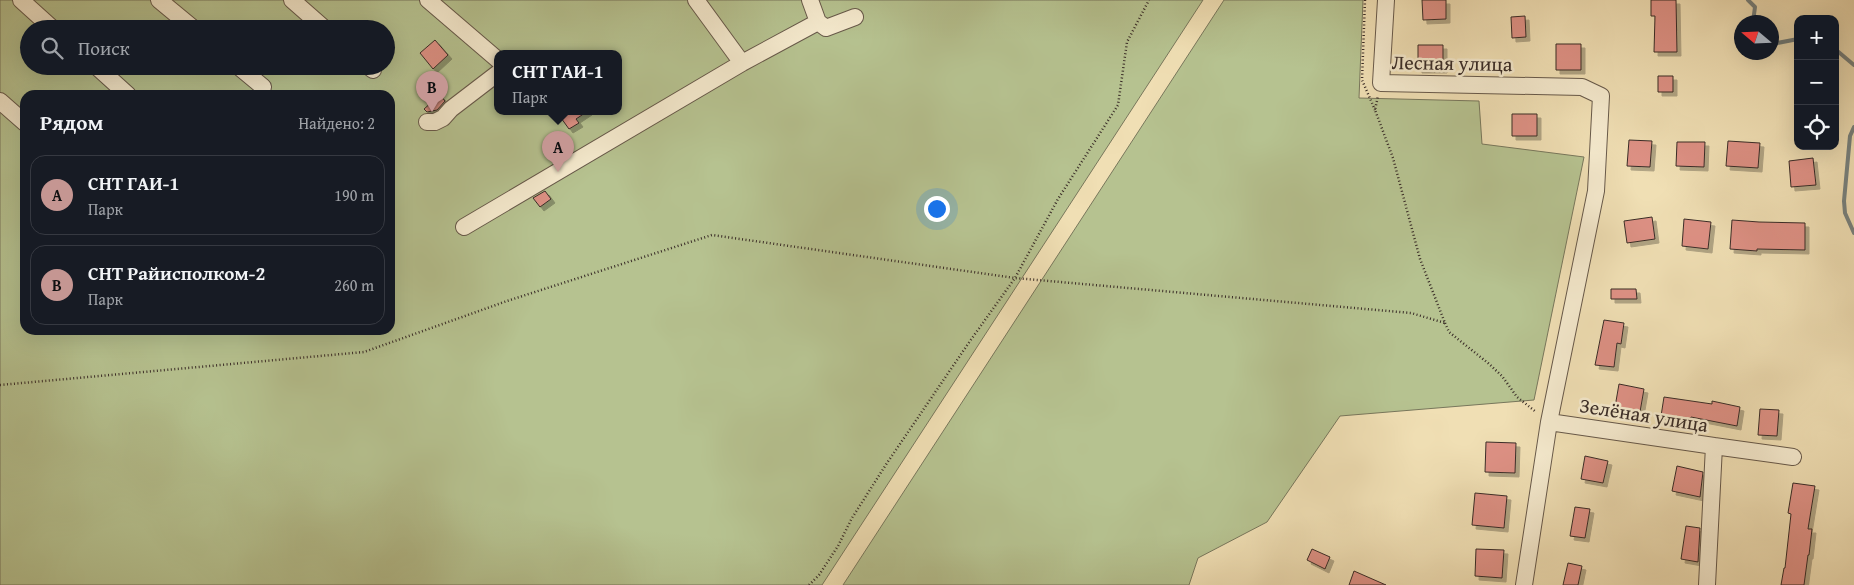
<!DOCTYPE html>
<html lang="ru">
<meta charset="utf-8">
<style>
:root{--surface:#171b24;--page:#20242c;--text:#f1f3f6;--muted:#9ea1a6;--line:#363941;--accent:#c59692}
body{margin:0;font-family:"Gentium Book Plus",serif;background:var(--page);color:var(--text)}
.controls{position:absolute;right:15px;top:15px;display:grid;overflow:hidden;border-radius:10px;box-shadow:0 5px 20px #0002}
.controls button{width:45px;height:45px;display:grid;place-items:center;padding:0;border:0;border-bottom:1px solid var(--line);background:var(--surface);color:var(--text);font:25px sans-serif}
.compass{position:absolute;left:1734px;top:15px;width:45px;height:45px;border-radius:50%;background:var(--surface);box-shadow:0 5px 20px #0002;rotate:289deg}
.you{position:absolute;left:936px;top:208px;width:18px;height:18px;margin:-12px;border:4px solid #fff;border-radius:50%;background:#1a73e8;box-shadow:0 0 0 8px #1a73e833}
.badge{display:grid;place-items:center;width:32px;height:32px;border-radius:50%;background:var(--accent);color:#111;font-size:16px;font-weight:700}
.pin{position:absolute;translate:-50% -41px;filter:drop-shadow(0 1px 2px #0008)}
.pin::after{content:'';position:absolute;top:26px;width:18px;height:15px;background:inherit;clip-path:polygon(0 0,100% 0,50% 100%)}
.popup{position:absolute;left:494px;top:50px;width:128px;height:65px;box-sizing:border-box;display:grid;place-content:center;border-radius:10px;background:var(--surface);filter:drop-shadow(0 1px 4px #0005);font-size:16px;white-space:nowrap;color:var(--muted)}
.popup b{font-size:19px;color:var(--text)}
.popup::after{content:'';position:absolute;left:50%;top:100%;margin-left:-10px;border:10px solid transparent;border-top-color:var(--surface)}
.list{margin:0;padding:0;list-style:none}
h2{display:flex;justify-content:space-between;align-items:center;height:65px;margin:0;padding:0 20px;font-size:21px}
h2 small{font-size:16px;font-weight:400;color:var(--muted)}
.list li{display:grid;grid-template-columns:32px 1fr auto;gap:15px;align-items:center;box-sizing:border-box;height:80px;margin:0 10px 10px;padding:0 10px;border:1px solid var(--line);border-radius:15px}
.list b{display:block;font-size:19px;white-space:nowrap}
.list p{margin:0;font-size:16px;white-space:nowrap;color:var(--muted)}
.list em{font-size:16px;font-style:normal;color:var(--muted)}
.icon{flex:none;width:28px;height:28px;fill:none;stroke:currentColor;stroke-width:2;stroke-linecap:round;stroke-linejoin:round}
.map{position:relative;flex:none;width:1854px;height:585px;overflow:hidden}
.search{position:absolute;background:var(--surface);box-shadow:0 5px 20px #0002;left:20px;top:20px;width:375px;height:55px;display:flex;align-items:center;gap:12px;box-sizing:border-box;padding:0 18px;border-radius:28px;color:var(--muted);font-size:19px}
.panel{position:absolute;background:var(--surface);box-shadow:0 5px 20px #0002;left:20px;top:90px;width:375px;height:245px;border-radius:15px}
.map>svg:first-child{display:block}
</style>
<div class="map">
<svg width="1854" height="585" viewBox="0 0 1854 585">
<defs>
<filter id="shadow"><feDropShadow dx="4" dy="4" stdDeviation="0" flood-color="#0004"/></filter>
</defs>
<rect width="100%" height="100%" fill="#f0dfb4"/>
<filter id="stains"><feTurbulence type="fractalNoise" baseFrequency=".004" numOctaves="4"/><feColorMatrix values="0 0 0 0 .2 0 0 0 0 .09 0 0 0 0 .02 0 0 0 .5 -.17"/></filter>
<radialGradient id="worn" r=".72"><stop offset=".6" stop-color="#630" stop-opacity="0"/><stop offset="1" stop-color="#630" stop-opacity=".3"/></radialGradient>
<path fill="#b6c290" stroke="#78775c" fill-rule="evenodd" d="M0 0H1203L822 585H0ZM29 29H386V66H29ZM498 53H618V111H498ZM25 95H390V330H25Z
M1224 0H1363L1359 98 1479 101 1482 144 1584 157 1534 400 1340 416 1267 522 1198 558 1189 585H843Z"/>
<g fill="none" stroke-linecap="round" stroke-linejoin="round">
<path stroke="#77817e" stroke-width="4" d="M1748 0 1755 7 1753 22
M1772 44 1798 39
M1835 49 1854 65
M1854 127 1850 136 1844 201 1845 213 1854 233"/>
</g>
<path fill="#de9185" stroke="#392c27" filter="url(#shadow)" d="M1422 0H1446V19L1423 20Z
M1651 0H1676L1677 52H1654L1655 16H1651Z
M1525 16 1526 37 1512 38 1511 17Z
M435 40 448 55 433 69 420 53Z
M1556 44H1581V70H1556Z
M1418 45H1443V69H1418Z
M1658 76H1673V92H1658Z
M440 95 445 101 437 110 427 112 424 109Z
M556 111H588L576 119 579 123 569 129Z
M1512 114H1537V136H1512Z
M1629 140 1652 141 1650 167 1627 166Z
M1728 141 1760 143 1758 168 1726 166Z
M1677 142H1705L1704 167 1676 166Z
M1813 158 1816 185 1791 187 1789 161Z
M545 191 551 199 540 207 533 198Z
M1652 217 1655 239 1627 243 1624 221Z
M1684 219 1711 222 1708 249 1682 246Z
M1732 220 1759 222 1805 223V250L1757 249V251L1730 249Z
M1611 289H1636L1637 299H1611Z
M1604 320 1624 323 1621 344 1617 343 1614 367 1595 365Z
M1619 384 1644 389 1640 412 1615 407Z
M1664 397 1712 404V401L1740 407 1737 426 1691 417 1690 421 1661 416Z
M1760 409 1779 410 1777 436 1758 435Z
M1486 442 1516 443 1515 473 1485 472Z
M1585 456 1608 461 1603 483 1581 479Z
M1677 466 1703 472 1700 497 1672 491Z
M1793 483 1815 486 1808 529H1812L1809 555H1808L1804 585H1781L1784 568H1785L1791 514 1788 513Z
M1475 493 1507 496 1504 528 1472 525Z
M1575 507 1590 509 1585 538 1570 536Z
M1686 526 1700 528 1698 562 1681 559Z
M1312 549 1330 557 1325 569 1307 560Z
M1476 549 1504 550 1502 578 1475 576Z
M1568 563 1582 566 1578 585H1563Z
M1354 571 1386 585H1349Z"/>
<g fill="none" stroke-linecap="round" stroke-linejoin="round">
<defs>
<path id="minor" d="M21 0 53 29
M159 0 194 29
M292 0 325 29
M428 0 498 60
M696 0 742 63
M810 0 818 22
M1386 0 1381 83 1582 87 1601 96 1596 191 1549 422 1524 585
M96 66 128 95
M238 66 263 87
M368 66 373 70
M0 101 25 123
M427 122H435L443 118 451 109 498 73
M464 227 742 63 818 22 826 28 855 17
M1549 422 1714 446 1707 585
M1714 446 1793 457"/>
</defs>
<use href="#minor" stroke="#67594a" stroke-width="18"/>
<path stroke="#392c27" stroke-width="2.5" stroke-dasharray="1 2.5" stroke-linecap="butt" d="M1365 0 1362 80 1375 110
M1445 323 1449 332 1488 363 1502 376 1517 397 1536 412
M0 385 364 352 507 301 712 235 1015 278 1411 313 1445 323 1420 259 1393 158 1375 110 1378 96
M809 585 819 575 838 546 852 518 887 463 970 341 1015 278 1058 199 1118 105 1127 42 1149 0"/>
<use href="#minor" stroke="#f5eace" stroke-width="16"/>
</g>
<g text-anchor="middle" stroke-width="5" stroke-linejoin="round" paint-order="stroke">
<g font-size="20" fill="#392c27" stroke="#f5eace">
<text transform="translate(1452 63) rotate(1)" y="7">Лесная улица</text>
<text transform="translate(1644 415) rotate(9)" y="7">Зелёная улица</text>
</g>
</g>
<rect width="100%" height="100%" filter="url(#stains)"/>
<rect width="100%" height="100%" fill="url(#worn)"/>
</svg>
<div class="controls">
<button>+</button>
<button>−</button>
<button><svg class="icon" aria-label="locate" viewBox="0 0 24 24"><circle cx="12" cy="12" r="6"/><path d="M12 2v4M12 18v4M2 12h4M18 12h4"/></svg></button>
</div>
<svg class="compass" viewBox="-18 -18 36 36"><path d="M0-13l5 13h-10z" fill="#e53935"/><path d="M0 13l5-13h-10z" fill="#9ea1a6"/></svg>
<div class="you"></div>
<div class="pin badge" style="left:558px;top:172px">A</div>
<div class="popup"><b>СНТ ГАИ-1</b>Парк</div>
<div class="pin badge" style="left:432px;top:112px">B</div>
<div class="search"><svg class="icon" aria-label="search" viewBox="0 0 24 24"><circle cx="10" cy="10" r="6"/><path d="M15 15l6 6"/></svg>Поиск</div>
<section class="panel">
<h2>Рядом<small>Найдено: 2</small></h2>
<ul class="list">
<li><span class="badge">A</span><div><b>СНТ ГАИ-1</b><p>Парк</p></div><em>190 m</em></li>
<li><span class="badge">B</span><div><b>СНТ Райисполком-2</b><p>Парк</p></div><em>260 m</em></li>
</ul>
</section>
</div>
